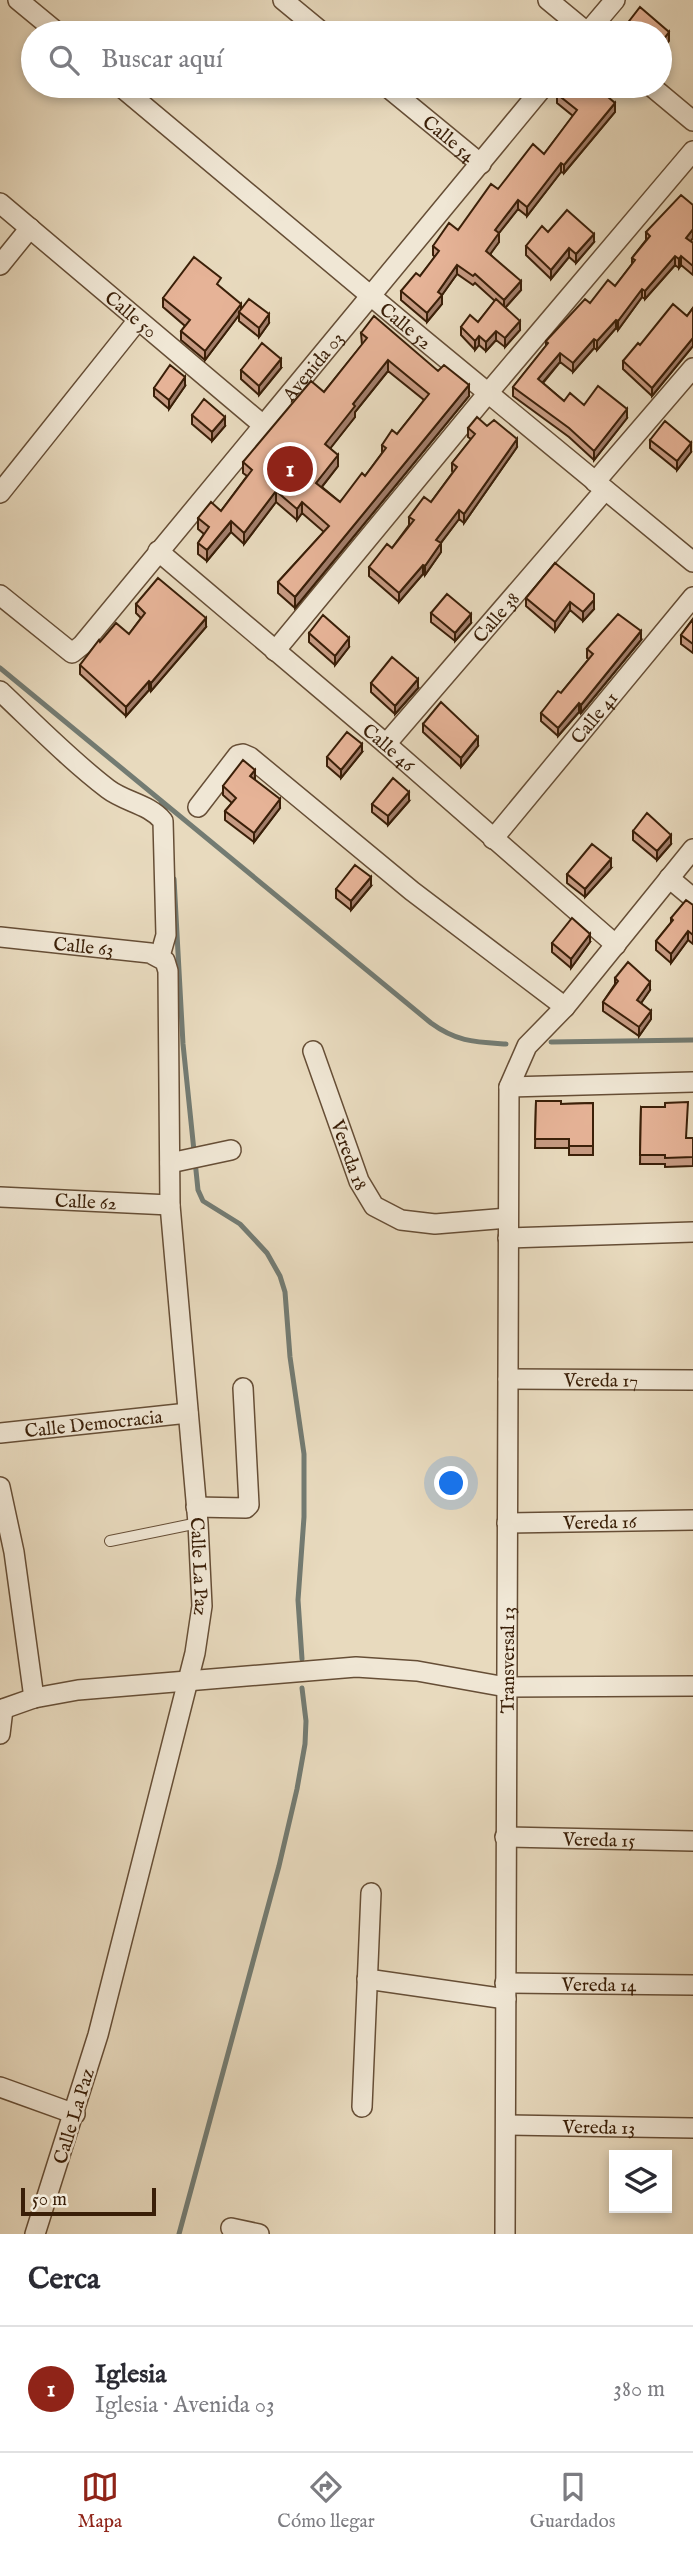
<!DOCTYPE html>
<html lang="es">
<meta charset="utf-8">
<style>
:root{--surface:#fff;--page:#f2f2f3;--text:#2b2b33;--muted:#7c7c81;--line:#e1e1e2;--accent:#8f2418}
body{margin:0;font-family:"IM FELL English",serif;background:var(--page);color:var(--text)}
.controls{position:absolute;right:21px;bottom:21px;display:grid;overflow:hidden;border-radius:0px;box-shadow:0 4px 10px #0003}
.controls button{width:63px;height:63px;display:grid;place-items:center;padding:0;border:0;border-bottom:2px solid var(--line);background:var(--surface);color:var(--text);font:35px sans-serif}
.scale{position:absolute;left:21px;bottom:18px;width:135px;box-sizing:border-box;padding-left:7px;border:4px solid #3a1f08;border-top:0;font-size:19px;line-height:24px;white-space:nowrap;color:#3a1f08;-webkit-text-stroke:5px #f0e7d5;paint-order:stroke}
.you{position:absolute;left:452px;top:1484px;width:24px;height:24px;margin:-18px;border:5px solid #fff;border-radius:50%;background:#1a73e8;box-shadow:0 0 0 10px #1a73e833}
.badge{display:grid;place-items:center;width:46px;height:46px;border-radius:50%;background:var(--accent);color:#fff;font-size:23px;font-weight:700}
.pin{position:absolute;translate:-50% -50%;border:4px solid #fff;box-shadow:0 2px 7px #0006}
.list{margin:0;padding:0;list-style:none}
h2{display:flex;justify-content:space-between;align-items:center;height:91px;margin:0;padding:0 28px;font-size:30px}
h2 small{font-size:23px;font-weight:400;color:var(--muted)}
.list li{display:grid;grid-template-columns:46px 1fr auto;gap:21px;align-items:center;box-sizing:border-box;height:126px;padding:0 28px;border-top:2px solid var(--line)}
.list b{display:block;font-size:26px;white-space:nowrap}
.list p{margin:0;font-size:23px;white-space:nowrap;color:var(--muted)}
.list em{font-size:23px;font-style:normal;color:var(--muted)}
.icon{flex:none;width:38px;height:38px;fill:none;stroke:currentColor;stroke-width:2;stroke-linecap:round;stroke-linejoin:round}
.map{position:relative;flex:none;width:693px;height:2234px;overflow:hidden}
.search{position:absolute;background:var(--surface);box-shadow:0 4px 10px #0003;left:21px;right:21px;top:21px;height:77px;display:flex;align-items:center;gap:18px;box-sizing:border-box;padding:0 24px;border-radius:38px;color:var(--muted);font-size:26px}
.sheet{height:217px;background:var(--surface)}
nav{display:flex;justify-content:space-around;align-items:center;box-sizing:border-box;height:98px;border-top:2px solid var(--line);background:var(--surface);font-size:19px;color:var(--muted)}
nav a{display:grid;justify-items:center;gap:4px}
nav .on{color:var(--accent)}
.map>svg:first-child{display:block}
</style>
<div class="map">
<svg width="693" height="2234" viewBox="0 0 693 2234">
<rect width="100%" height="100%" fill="#e8dabe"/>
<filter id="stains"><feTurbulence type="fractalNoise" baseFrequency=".00286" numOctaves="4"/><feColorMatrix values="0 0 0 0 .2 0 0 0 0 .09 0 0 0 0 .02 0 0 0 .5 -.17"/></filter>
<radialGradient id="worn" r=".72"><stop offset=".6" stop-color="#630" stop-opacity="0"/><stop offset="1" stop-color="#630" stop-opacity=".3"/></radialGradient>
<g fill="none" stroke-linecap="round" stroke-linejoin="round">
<path stroke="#737b72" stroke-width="5" d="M0 668 431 1023C457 1042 475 1042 506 1044
M161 801 167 814
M174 879 183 1044 198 1190 203 1201 240 1224 267 1253 280 1276 285 1292 290 1357 304 1454V1517L298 1600 302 1659
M551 1042 693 1040
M179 2234 279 1866 297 1789 305 1744 306 1721 302 1688"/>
<defs>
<path id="lane" d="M110 1541 198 1523"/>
<g id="street">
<path d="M18 0 58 33"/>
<path d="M283 0 323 33"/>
<path d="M548 0 588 33"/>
<path d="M587 33 615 0"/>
<path id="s1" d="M120 86 402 322 693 562"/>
<path id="s2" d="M386 86 481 164"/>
<path d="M651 86 693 121"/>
<path id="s3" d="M0 203 263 425"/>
<path d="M0 265 30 228"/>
<path d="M595 482 693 368"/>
<path d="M0 493 138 320"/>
<path id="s4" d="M158 551 386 744 616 945"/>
<path id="s5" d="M0 595 72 653 82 645 544 86"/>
<path d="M275 651 488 393 693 151"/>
<path d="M0 691C35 724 70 760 108 789 125 802 149 804 163 821L166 935 160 956"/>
<path id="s6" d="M386 744 605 490"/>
<path d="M198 807 238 755 243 754 250 757 412 891 565 1007"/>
<path id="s7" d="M493 839 693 597"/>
<path d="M669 878 693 898"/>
<path id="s8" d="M0 937 150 953 165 961 168 971 170 1205 198 1523 202 1606 195 1653 98 2035 35 2234"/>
<path id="s9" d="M313 1051 359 1181 374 1206 401 1220 435 1224 508 1218"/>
<path d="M509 1087 693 1082"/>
<path d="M170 1163 231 1150"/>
<path id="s10" d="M0 1197 170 1205"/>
<path d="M508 1238 693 1232"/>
<path id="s11" d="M508 1379 693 1380"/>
<path id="s12" d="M0 1433 188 1413"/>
<path d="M0 1487 14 1552 34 1698"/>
<path d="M196 1507 246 1508 249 1505 243 1388"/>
<path id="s13" d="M507 1523 693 1520"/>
<path d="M0 1710 34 1698 78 1690 356 1667 417 1671 506 1687 693 1686"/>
<path d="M0 1734 3 1709"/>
<path id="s14" d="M505 1837 693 1841"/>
<path d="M367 1979 506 1999"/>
<path id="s15" d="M505 1983 693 1985"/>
<path d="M0 2087 75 2114"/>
<path d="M362 2107 371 1893"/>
<path id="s16" d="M506 2125 693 2128"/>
<path d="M231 2228 259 2234"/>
<path id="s17" d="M505 2234 509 1087 527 1046 565 1007 693 849"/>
</g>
</defs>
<use href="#lane" stroke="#664e36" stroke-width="12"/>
<use href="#street" stroke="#664e36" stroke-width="22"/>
<use href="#lane" stroke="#f0e7d5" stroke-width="10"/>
<use href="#street" stroke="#f0e7d5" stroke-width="19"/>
</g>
<path fill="#c69a82" stroke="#3a1f08" stroke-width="2" fill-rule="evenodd" d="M563 86H613L606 96 615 112 564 173 561 172 527 216 518 209 499 233V242L490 254 521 290 505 308 520 330 505 347 496 340 486 351 479 345 475 350 461 335V327L478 322 495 301 475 283 473 285 457 274 442 295V304L427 322 401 300V291L420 276 435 257 433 255V246L458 230 498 189 544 154 573 116 557 103V94Z
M693 205V238L690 241 693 243V275L681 265 679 268 675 265 645 299 642 297 618 330 616 328 597 350 594 348 573 372 560 362 543 383 564 401 584 405 627 418 594 460 569 437 513 396V387L546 346V341L590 303 615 286 632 264V258L646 240V232Z
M548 232 594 242 576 263 569 257 551 279 526 255V246Z
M221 288 241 310 269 323 259 337 239 321V315L205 360 181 340V331L185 326 163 307V298Z
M693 308V346L652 396 623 369V361L640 345 687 316Z
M361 333 438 371 469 396 295 608 278 593V582L324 532 302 513 297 520 276 502 244 544 231 532 207 561 198 554V543L204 534 198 529V518L221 511 247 476 243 473V462L324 392 362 345ZM388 371 424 400 397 434 382 445V453L365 476 340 502 322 487 338 466 330 448 355 417V412Z
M281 368 259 395 241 379V370Z
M185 386 169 409 154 396V388Z
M192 415 225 426 212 441 192 424Z
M487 426 517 447 464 523 459 519 441 543V552L425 575 423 574 399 602 369 576V567L392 548 409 525V517L431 502 453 472 452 471V463L471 439 468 437V428Z
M650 440 691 452 677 470 650 448Z
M555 563 594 609 583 621 570 610 555 631 526 606V598Z
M136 604 206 627 151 691 149 690 126 716 80 674V665L100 642 129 634 141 618 136 613Z
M431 613 471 623 455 641 431 622Z
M693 619V653L681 644V635Z
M309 633 349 647 335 665 309 642Z
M641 640 581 713 579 712 558 736 541 721V713L561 693 589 659 587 658V649Z
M371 683 418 688 395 714 371 692Z
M423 724 478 746 461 767 423 732Z
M362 752 341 778 327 766V757Z
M255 779V780L280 808 254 842 225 820V811L232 803 223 795V786Z
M409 801 388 825 372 812V804Z
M633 831 671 844 657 860 633 840Z
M611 868 585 897 567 883V874Z
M371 886 351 910 336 898V889Z
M693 905V944L688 940 671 963 656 950V941L671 923V918Z
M590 942 571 968 552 952V943Z
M615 978 650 990 641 1003 651 1019 639 1036 603 1011V1002L615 984Z
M536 1101 561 1104 593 1103V1155H569V1148H535Z
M641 1107 687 1138H693V1166L665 1167V1164H640Z"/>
<path fill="#a17d6a" stroke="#3a1f08" stroke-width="2" d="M669 32V41L660 53V44Z
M607 86H613L602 101V92Z
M615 103V112L564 173V165Z
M561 163V172L527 216V207Z
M518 200V209L499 233V242L486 260V251L495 230Z
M693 229V238L686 247V238Z
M594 234V242L576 263V254Z
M569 248V257L551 279V270Z
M675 256V265L645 299V291Z
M681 256V265L679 268V259Z
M457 265V274L442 295V304L427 322V313L438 292Z
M521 281V290L504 309V300Z
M642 289V297L618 330V321Z
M241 304V313L239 312V315L205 360V351Z
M269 314V323L259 337V328Z
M616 320V328L597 350V341Z
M520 321V330L505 347V338Z
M496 331V340L486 351V342Z
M479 336V345L475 350V341Z
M693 338V346L652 396V388Z
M594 339V348L573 372V363Z
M560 353V362L538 388V379Z
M281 359V368L259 395V386Z
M388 360V371L355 412V417L325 455V444L353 404Z
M185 377V386L169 409V400Z
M469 385V396L295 608V597Z
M627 409V418L594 460V451Z
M225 417V426L212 441V432Z
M517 439V447L464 523V514Z
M691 443V452L677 470V461Z
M338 455V466L316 494V483Z
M276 491V502L244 544V533Z
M302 502V513L297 520V509Z
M459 510V519L436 549V540Z
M231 521V532L207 561V550Z
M441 543V552L425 575V566Z
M423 565V574L399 602V593Z
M594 600V609L583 621V612Z
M570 602V610L555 631V622Z
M471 614V623L455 641V633Z
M206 618V627L151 691V683Z
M641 631V640L581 713V705Z
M349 638V647L335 665V656Z
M418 679V688L395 714V706Z
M149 681V690L126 716V707Z
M579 703V712L558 736V728Z
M478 737V746L461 767V758Z
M362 744V752L341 778V770Z
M255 770V779L250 785V776Z
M409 792V801L388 825V816Z
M280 799V808L254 842V833Z
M671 835V844L657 860V851Z
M611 859V868L585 897V889Z
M371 877V886L351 910V901Z
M688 931V940L671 963V954Z
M590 934V942L571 968V959Z
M650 982V990L637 1009V1000Z
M651 1011V1019L639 1036V1027Z"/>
<path fill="#e6b397" stroke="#3a1f08" stroke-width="2" fill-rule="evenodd" d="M640 7 669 32 660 44V33H628L623 29Z
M563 86H607L602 92 615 103 564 165 561 163 527 207 518 200 495 230 499 233 486 251 521 281 504 300 475 274 473 276 457 265 438 292 442 295 427 313 401 291 416 273 420 276 439 251 433 246 449 223 458 230 491 184 498 189 533 144 544 154 577 110 557 94Z
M681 195 693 205V229L686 238 693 243V266L681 256 679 259 675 256 645 291 642 289 618 321 616 320 597 341 594 339 573 363 560 353 538 379 564 401 570 393 584 405 598 386 627 409 594 451 569 428 513 387 548 343 546 341 585 299 590 303 608 280 615 286 635 260 632 258 650 236 646 232Z
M567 210 594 234 576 254 569 248 551 270 526 246 542 226 548 232Z
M194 257 221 278 217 284 241 304 205 351 181 331 190 320 163 298Z
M249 299 269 314 259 328 239 312Z
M496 299 520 321 505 338 496 331 486 342 479 336 475 341 461 327 470 315 478 322Z
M673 304 687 316 693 308V338L652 388 623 361 638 343 640 345Z
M374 316 438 371 444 365 469 385 295 597 278 582 329 526 302 502 297 509 276 491 244 533 231 521 207 550 198 543 209 527 198 518 211 502 221 511 252 470 243 462 311 381 324 392 367 338 361 333ZM388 360 429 394 397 434 392 430 382 445 386 448 365 476 362 473 340 502 316 483 338 455 325 444 355 406 353 404Z
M262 343 281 359 259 386 241 370Z
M170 365 185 377 169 400 154 388Z
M204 399 225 417 212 432 192 415Z
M477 417 487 426 494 420 517 439 464 514 459 510 436 540 441 543 425 566 423 565 399 593 369 567 387 544 392 548 414 520 409 517 424 497 431 502 457 467 452 463 475 434 468 428Z
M665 421 691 443 677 461 650 440Z
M555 563 594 594V600L583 612 570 602 555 622 526 598Z
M158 578 206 618 151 683 149 681 126 707 80 665 99 640 100 642 116 623 129 634 145 613 136 604Z
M447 594 471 614 455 633 431 613Z
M618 614 641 631 581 705 579 703 558 728 541 713 558 691 561 693 593 654 587 649Z
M323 615 349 638 335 656 309 633Z
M693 619V644L681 635Z
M392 657 418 679 395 706 371 683Z
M441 702 478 737 461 758 423 724Z
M347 732 362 744 341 770 327 757Z
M243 760 255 770 250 776 280 799 254 833 225 811 236 798 223 786Z
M393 778 409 792 388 816 372 804Z
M647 813 671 835 657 851 633 831Z
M592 844 611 859 585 889 567 874Z
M355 865 371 877 351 901 336 889Z
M686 900 693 905V935L688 931 671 954 656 941 673 920 671 918Z
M572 918 590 934 571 959 552 943Z
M628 962 650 982 637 1000 651 1011 639 1027 603 1002 618 981 615 978Z
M536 1101H561V1104L593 1103V1146H569V1139H535Z
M688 1102 686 1138H693V1157L665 1158V1155H640L641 1107H665V1103Z"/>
<g text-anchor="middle" stroke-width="5" stroke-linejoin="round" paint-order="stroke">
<g font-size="19" fill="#3a1f08" stroke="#f0e7d5">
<text dy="7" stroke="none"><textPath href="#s2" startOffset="82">Calle 54</textPath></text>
<text dy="7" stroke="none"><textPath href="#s3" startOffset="172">Calle 50</textPath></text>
<text dy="7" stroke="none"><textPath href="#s1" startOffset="373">Calle 52</textPath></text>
<text dy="7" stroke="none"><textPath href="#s5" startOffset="467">Avenida 03</textPath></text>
<text dy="7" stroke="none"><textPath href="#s6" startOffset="168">Calle 38</textPath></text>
<text dy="7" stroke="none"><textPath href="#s7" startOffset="158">Calle 41</textPath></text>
<text dy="7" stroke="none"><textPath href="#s4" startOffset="303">Calle 46</textPath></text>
<text dy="7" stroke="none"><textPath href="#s8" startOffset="84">Calle 63</textPath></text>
<text dy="7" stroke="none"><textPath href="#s9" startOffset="110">Vereda 18</textPath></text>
<text dy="7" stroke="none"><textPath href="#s10" startOffset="86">Calle 62</textPath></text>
<text dy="7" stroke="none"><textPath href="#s11" startOffset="93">Vereda 17</textPath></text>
<text dy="7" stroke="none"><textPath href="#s12" startOffset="94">Calle Democracia</textPath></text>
<text dy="7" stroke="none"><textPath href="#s13" startOffset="93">Vereda 16</textPath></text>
<text dy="7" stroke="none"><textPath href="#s8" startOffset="775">Calle La Paz</textPath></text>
<text dy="7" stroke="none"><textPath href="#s17" startOffset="574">Transversal 13</textPath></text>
<text dy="7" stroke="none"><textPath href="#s14" startOffset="94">Vereda 15</textPath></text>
<text dy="7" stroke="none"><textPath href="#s15" startOffset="94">Vereda 14</textPath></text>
<text transform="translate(73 2116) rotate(-73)" y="7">Calle La Paz</text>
<text dy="7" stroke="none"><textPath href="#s16" startOffset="93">Vereda 13</textPath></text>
</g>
</g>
<rect width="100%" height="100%" filter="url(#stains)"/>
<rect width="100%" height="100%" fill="url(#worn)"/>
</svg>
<div class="controls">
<button><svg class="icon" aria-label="layers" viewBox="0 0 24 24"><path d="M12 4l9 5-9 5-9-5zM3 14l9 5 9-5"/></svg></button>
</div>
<div class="scale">50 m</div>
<div class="you"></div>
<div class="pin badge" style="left:290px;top:469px">1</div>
<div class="search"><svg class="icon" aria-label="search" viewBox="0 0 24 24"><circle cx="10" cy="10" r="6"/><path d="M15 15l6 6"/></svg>Buscar aquí</div>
</div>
<section class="sheet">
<h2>Cerca<small></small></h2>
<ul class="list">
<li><span class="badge">1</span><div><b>Iglesia</b><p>Iglesia · Avenida 03</p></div><em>380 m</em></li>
</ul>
</section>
<nav>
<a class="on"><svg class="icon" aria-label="map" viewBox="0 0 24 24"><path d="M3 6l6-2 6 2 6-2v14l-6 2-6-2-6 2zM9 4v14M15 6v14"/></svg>Mapa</a>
<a><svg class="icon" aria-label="directions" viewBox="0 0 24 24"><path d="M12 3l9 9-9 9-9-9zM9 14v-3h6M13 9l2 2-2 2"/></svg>Cómo llegar</a>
<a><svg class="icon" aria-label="saved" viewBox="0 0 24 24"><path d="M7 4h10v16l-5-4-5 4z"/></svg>Guardados</a>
</nav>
